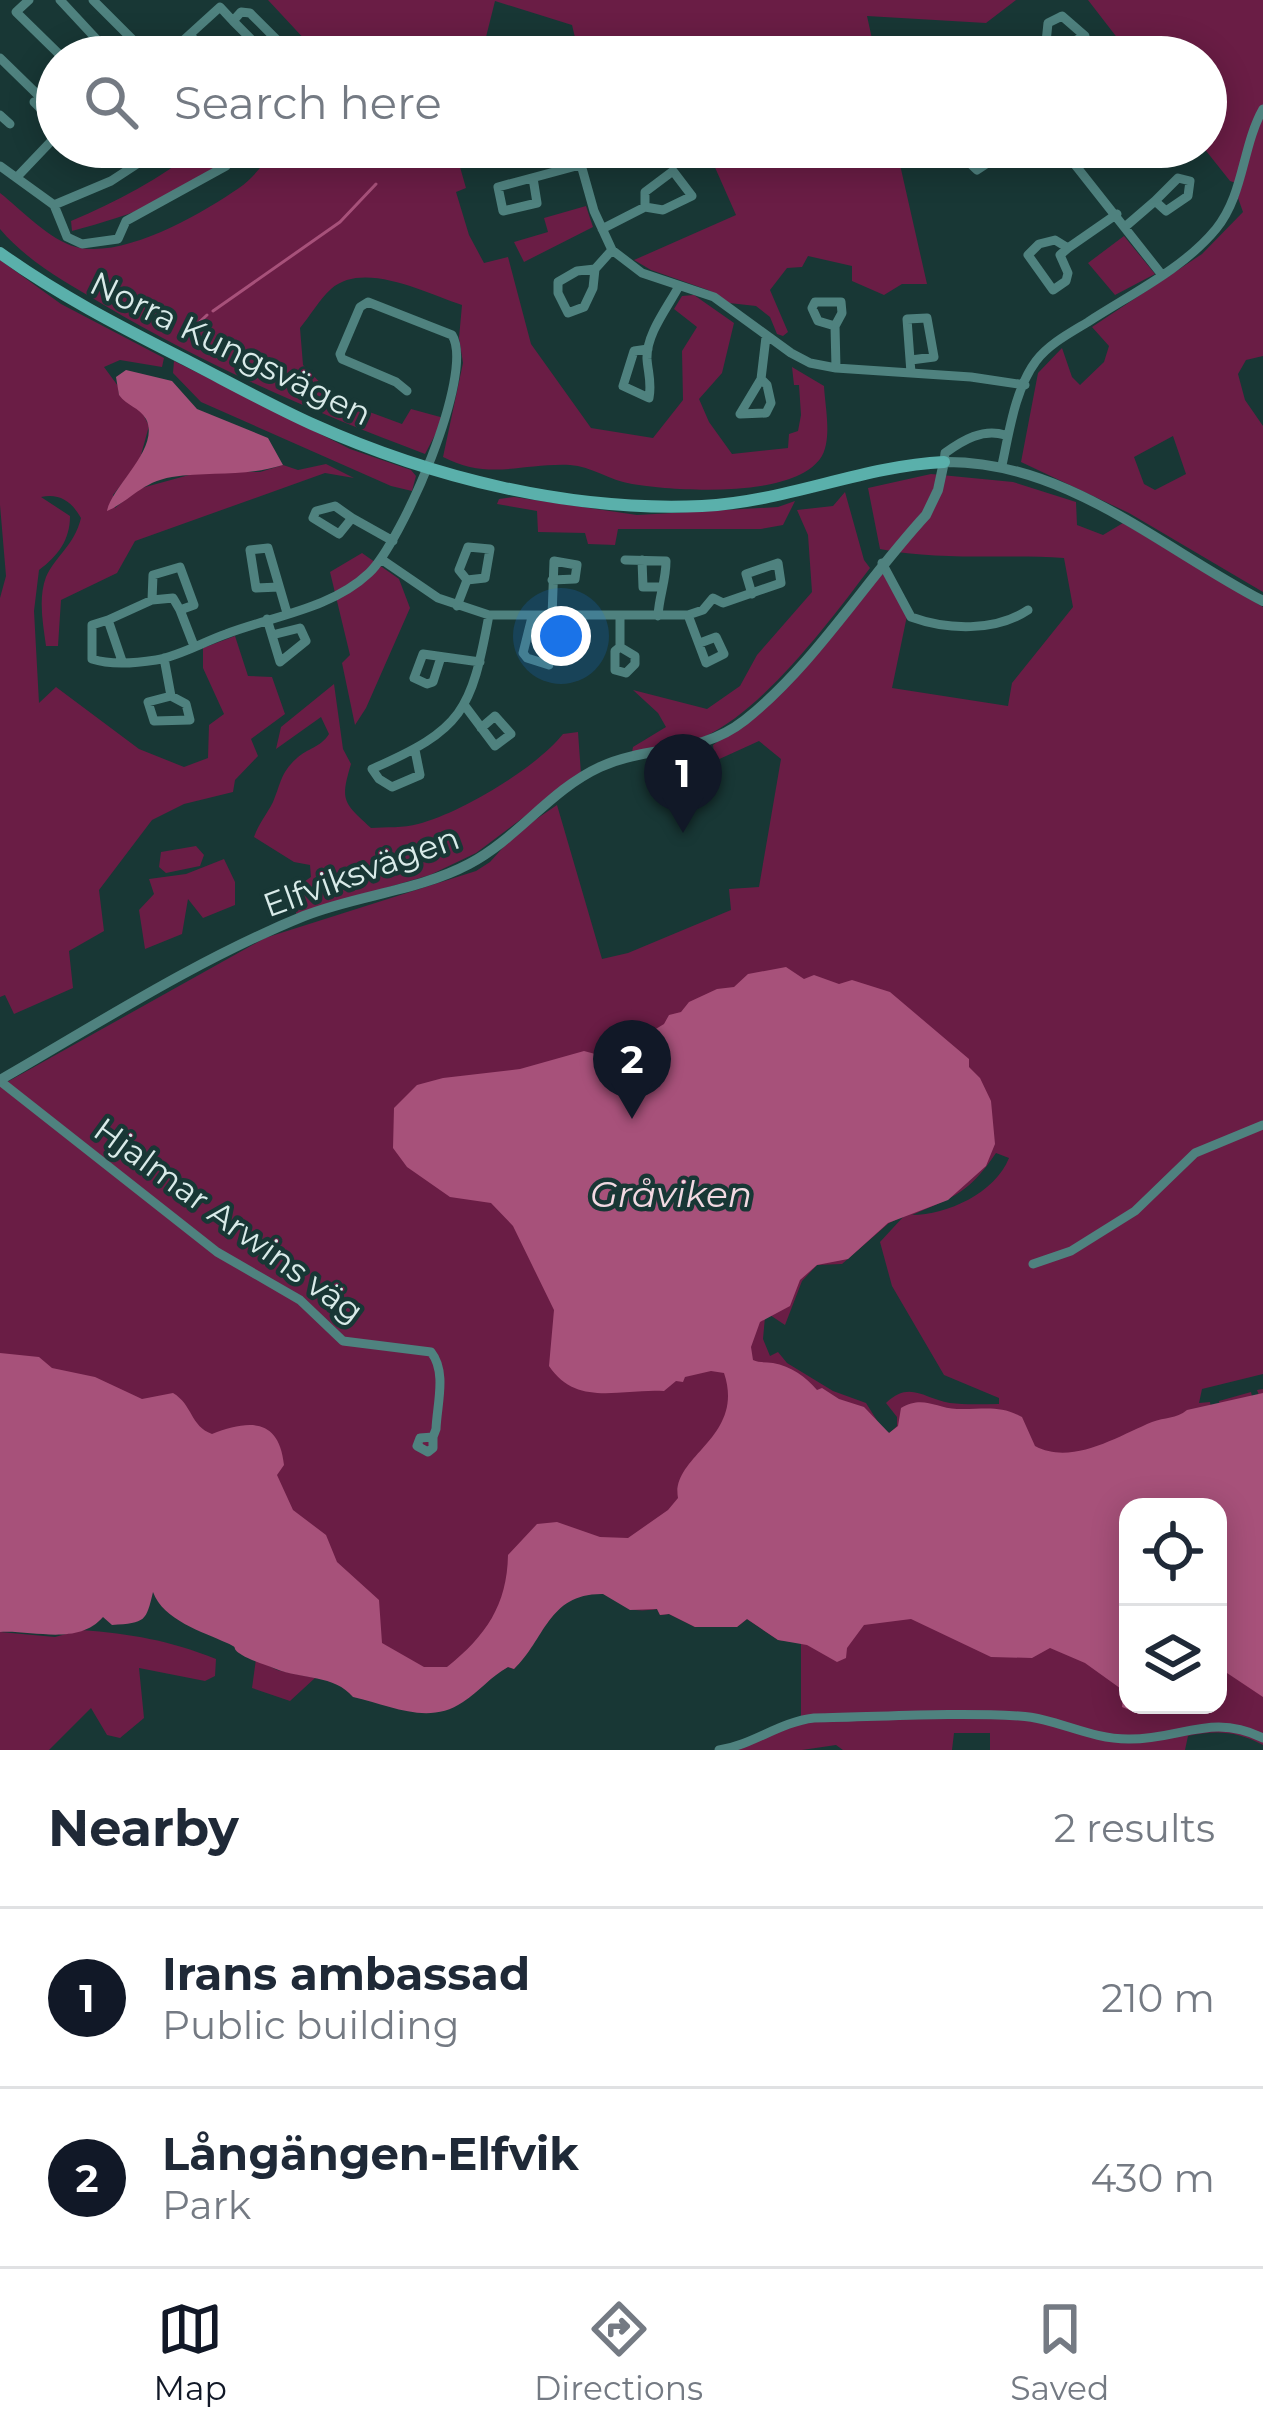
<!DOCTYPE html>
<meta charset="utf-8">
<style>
:root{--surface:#fff;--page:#f2f2f3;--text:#1f2937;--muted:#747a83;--line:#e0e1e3;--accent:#111827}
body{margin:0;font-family:Montserrat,sans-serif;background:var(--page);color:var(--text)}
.controls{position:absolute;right:36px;bottom:36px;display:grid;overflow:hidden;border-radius:24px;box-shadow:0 6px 30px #0003}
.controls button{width:108px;height:108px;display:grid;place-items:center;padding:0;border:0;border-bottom:3px solid var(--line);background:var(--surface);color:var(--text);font:60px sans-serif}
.you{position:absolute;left:561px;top:636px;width:42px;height:42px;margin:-30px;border:9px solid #fff;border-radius:50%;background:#1a73e8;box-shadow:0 0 0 18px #1a73e833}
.badge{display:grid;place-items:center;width:78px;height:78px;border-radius:50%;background:var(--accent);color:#fff;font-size:39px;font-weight:700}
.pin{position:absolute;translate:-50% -99px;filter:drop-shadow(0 3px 6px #0008)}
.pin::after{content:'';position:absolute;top:63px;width:42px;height:36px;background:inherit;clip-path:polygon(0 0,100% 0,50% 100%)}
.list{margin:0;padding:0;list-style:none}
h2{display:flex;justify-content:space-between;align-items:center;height:156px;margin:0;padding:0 48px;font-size:51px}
h2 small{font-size:39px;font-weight:400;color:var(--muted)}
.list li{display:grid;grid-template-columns:78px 1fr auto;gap:36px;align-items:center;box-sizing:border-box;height:180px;padding:0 48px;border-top:3px solid var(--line)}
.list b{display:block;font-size:45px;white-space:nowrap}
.list p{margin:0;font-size:39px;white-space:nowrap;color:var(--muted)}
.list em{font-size:39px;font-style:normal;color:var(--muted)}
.icon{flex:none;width:66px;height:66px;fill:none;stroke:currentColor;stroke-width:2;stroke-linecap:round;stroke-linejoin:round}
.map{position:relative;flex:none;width:1263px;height:1750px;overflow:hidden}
.search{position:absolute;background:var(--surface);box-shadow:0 6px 30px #0003;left:36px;right:36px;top:36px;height:132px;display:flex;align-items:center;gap:30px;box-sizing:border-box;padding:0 42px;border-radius:66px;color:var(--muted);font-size:45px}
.sheet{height:516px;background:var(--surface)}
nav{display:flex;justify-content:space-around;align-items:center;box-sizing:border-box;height:168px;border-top:3px solid var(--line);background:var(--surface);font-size:33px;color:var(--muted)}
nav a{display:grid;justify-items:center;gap:6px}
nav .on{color:var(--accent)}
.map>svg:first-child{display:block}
</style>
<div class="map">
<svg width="1263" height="1750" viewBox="0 0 1263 1750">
<rect width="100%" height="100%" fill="#183735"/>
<path fill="#6a1d45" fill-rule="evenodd" d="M268 0H1016L986 23 867 16 876 57H600L578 50 572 25 495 1 481 57H295L308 43Z
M1088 0H1263V356L1246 360 1238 374 1245 400 1263 426V592L1129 513 1021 462 1038 373 1062 348 1072 377 1080 385 1104 362 1109 346 1092 327 1202 254 1243 212 1238 198 1242 185 1230 181 1203 147H1206V57H1132ZM1173 436 1186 474 1155 490 1144 484 1134 457Z
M200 147H239C198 193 129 216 72 231L71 221C118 201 160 179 200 147Z
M277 147H497L458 160 466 188 456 192 469 235 484 263 508 257 531 344 591 428 653 438 683 400 682 351 697 327 674 309 682 296 694 295 734 323 722 373 699 399 709 422 732 454 788 448 789 434 798 431 801 415 799 385H794L792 367 824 386C825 407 833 441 820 459 790 499 674 491 632 484 611 481 591 466 570 465 521 463 489 481 443 457L463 363 459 338 462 305C427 294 364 260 331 289 319 300 310 316 300 328L303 365 337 400 402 424 411 409 444 418 425 454C313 412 207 366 104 305 66 282 29 263 0 229V193C22 210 49 240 76 247 123 259 200 215 239 188 254 178 266 160 277 147Z
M706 147H896L927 284H902L884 295 852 281V266L808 256 802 267 787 268 770 290 788 332 783 336 777 334 770 317 756 306 729 303 708 290 651 270 634 260 736 215Z
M586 206 593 227 524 262 514 242 548 232 544 218Z
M1124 236 1155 274 1115 295 1088 263Z
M0 260 61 304 164 358 162 367 120 360 104 367 118 386 119 395 142 412 149 426 139 462 113 495 115 508 138 489 200 472H260L283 465 298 470 326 464 354 478 325 473 135 541 117 573 61 600 58 646H46C43 624 38 598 46 577 56 555 74 546 81 518 72 502 60 493 41 497L70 516C70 540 58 556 39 570L34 611 39 703 56 687 139 749 184 767 208 758 209 725 224 714 203 668V648L235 636 248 676 272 677 285 714 251 739 258 756 235 780 233 792 184 804 152 820 99 890 104 931 69 951 73 988 14 1014 5 995 0 997V598L6 576 0 505Z
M174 361 350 449 411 470 416 476 412 491 391 486 201 402 173 373Z
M931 474 1013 482 1076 502 1077 525 1103 535 1123 523 1263 607V1374L1202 1389 1199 1403 1210 1402 1211 1410 1221 1409 1219 1401 1251 1392 1253 1401 1260 1398 1257 1390 1263 1389V1745C1237 1731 1216 1730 1188 1736L1185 1750H990V1733H954L952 1750H843L836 1745 802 1750H736L801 1722V1643L778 1640 747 1619 737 1627H695L669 1614 660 1615 657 1609C620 1615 628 1600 604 1594 558 1582 538 1645 514 1669L508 1667 499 1672 445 1679 0 1477V1086L265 938 476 871 490 862 516 833 557 805 602 959 628 953 731 910 729 889 759 887 781 759 759 741 715 761 713 745 750 718 887 567 908 611 892 688 1008 706 1012 683 1073 607 1064 558C1002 554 941 561 880 549L868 488ZM996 1153 1009 1158C995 1193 947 1215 912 1215 954 1197 969 1193 996 1153ZM904 1216 880 1242 892 1286 944 1375 999 1398V1404C983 1404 965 1405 950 1403 924 1399 910 1380 886 1403L897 1417V1426L890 1433 883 1430 866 1403 833 1391 787 1363 778 1352 770 1356 763 1339 765 1317 770 1315 785 1325 802 1281 817 1265 842 1264 889 1223ZM1128 1507H1218V1705H1128Z
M845 492 864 560 870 568C830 621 765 708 706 736 685 746 656 747 632 752L633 747 666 727 658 713 633 690 707 709 740 686 757 655 812 592 808 535 797 510 833 506Z
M514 497 637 515 778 507 795 501 783 525 761 529H618L615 545 588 544 585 533 538 532 537 511 497 504 499 499Z
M362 553 399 579 410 608 366 708 355 725 342 663 350 655 330 572Z
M334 684 343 749 351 764C340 801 343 802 371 828 386 827 404 828 418 824 461 813 536 768 563 734L578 732 581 774 476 853 430 875 296 914 295 888 311 877 310 865 294 862 254 837C259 823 267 814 273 802 281 784 280 773 297 758 308 748 320 748 329 734L321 717 276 749 281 727Z
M196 846 204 855 200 866 166 873 159 867 161 852Z
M224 859 235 882V905L203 918 188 899 182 934 145 949 139 910 154 894 149 879 186 874Z
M81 1630C132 1634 168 1640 216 1659L215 1676 205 1681 139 1668 144 1718 120 1738 107 1735 91 1708 49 1750H0V1632L55 1637Z
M256 1659 277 1670 315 1678 290 1701 252 1688Z"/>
<path fill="#a7517a" d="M126 370 172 381 197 409 268 438 283 465C245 477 211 471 172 477 141 482 129 502 107 511 111 487 161 448 146 419 139 407 127 406 119 395L116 377Z
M786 967 804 979 814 975 839 984 852 980 890 992 969 1059V1067L980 1078 991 1101 995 1144 986 1166 948 1200 888 1223 848 1259 817 1265 800 1280 790 1306 760 1322 751 1347 753 1360C759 1363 766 1362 773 1363 791 1366 806 1377 817 1390L822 1388 839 1399 864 1407 889 1433 898 1426 901 1408C923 1395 935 1408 957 1409 981 1410 999 1404 1022 1417L1035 1446C1072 1466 1118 1436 1152 1422 1165 1417 1176 1419 1187 1410L1263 1393V1697L1218 1667V1507H1128V1705H1150L1140 1714 1122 1707 1124 1691 1085 1663 1050 1648 1032 1658 991 1657 911 1619 864 1625 847 1648 846 1658 837 1662 807 1645 778 1640 747 1619 737 1627H695L669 1614 660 1615 657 1609 630 1610 603 1594C548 1593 545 1640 514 1669L508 1667C490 1677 480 1691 463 1702 428 1726 390 1705 353 1697 335 1675 301 1679 276 1669 266 1665 250 1660 242 1655 229 1647 241 1649 227 1643 203 1632 163 1620 153 1592 146 1621 146 1623 112 1625L103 1617C78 1646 33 1630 0 1632V1353L39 1357 52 1368 95 1377 142 1399 173 1393C193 1405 190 1426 212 1434 248 1420 279 1417 284 1465L277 1475 293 1510 326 1535 337 1562 379 1600 382 1643 424 1667H447C486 1636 507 1605 508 1555L537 1524 557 1522 600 1537 628 1538 668 1510 678 1498C670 1456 746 1438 724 1373L711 1371 685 1377 683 1382 676 1381 664 1391C622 1388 577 1408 549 1366L554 1310 513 1226 491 1203 450 1197 407 1167 393 1148 394 1108 417 1085 443 1078 520 1069 584 1051 599 1055 626 1047 664 1024 669 1015 681 1012 689 1002 717 989 734 987 748 974Z"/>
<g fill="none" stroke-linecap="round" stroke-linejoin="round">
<path stroke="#a7517a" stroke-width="3" d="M213 311 340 222 376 184
M192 329 207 315"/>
<path stroke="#4f827f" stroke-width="9" d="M29 0 16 12 62 57
M60 0 100 43
M93 0 150 57
M233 21 269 57
M190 35 211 57
M165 57 220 7 233 21 241 12 250 13 282 45
M514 57 517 47 538 57
M971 57H997
M1038 57 1085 36 1062 16 1048 23 1045 52
M0 58 39 96
M34 102 57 125
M0 115 10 124
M576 147 594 211 612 250 642 273 714 297 791 353 810 363 836 368 971 377 1025 385
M964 147 957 151 977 170 1012 147
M1061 147 1162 275
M0 166 54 205 67 237 82 244 118 239 126 221 226 166 243 147
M17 177 57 135
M533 178 537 203 503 211 498 187 580 165
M54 205 111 181 163 147
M1126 226 1155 201 1166 211 1188 196 1190 181 1178 178 1155 201
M602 229 645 207 663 210 692 196 673 171 645 192V207
M1068 248 1060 255 1068 273 1066 281 1053 290 1028 255 1039 244 1055 240 1068 248 1117 214
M595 269 593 288 584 307 568 313 558 293V282L577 271 595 269 612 250
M835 326 842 313 841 302H815L812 308 818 321 835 326 836 368
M648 349 634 351 623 386 649 398C652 382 648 373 647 359 646 334 668 307 679 286
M911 360 934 357 927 318 907 319 911 373
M761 379 767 385 771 403 766 413 740 414 761 379 766 337
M944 462 945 453C963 440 983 428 1005 435
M1002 465C1009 433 1015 389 1036 361 1049 344 1070 333 1088 322 1131 294 1183 269 1216 229 1244 195 1242 146 1263 109
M335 506 352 518 339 534 313 518 316 511Z
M352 518 393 541
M381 559 438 598 489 615H688L703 610 713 598 723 603 781 583 778 563 746 574 752 594
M625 560 666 561C666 581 659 596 658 616
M642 560 643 587H659
M882 563 911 617C947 630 995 632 1028 610
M552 580 575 579 577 565 554 561 552 617
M279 587 256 588 250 550 268 548 287 613
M457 606 467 580 459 570 468 547 490 549 485 578 467 580
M180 610 173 598 152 600 153 575 180 567 194 605 180 610 194 646
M688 615 706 663 724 654 716 637 700 643
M620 616V647L615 651V670L626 673 635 664V656L620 647
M267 619 280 662 306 641 300 628 272 635
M108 620 152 600
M530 628 547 638 549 665 527 658 523 653 532 617
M441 657 433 682 427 684 414 678 423 654 480 662
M164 658 171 696 148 702 154 721 190 720 186 704 171 696
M122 661 108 620 92 625V659C110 665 137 663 156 660 180 656 203 642 226 634 273 616 331 609 369 573 401 543 476 373 452 335L368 302 360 307 340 354 342 359 396 382 407 391
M465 706 495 746 511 734 495 716 481 728
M415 750 420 775 392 787 379 779 372 769C463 729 471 712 489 615
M0 1081 217 1252 300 1300 343 1341 431 1352C447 1372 437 1404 436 1429L433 1437 420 1438 417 1446 428 1452 433 1448V1437
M1033 1264 1071 1251 1135 1211 1195 1153 1263 1125
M719 1750C753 1745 779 1722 814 1718 882 1717 951 1712 1019 1716 1056 1718 1089 1739 1128 1739 1180 1740 1212 1712 1263 1738"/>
<path stroke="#4f827f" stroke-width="10" d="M0 1080C99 1023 198 959 304 916 357 895 418 891 469 864 517 839 550 790 600 767 650 744 698 757 745 720 815 664 865 581 926 515L938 490 944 462C1065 460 1161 548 1263 601"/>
<path stroke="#5ab0ab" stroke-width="12" d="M0 253C57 294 119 326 182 358 225 380 268 404 312 424 432 478 570 512 702 506 786 502 862 466 944 462"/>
</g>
<g text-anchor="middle" stroke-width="9" stroke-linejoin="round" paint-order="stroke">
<g font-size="33" fill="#d9ebe9" stroke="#183735">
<text transform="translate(231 348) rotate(26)" y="12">Norra Kungsvägen</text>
<text transform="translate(361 871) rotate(-20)" y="12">Elfviksvägen</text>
<text transform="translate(229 1220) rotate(36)" y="12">Hjalmar Arwins väg</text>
</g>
<g font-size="36" font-style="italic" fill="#f2d9e2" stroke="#183735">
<text x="671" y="1207">Gråviken</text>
</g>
</g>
</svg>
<div class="controls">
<button><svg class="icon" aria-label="locate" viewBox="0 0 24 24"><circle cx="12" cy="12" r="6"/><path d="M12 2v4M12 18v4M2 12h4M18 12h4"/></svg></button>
<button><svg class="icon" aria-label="layers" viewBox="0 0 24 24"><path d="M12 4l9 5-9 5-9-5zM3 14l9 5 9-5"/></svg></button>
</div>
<div class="you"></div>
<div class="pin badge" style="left:683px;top:833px">1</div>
<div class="pin badge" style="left:632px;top:1119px">2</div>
<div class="search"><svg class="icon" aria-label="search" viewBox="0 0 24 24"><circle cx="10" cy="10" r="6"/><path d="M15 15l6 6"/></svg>Search here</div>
</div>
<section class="sheet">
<h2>Nearby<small>2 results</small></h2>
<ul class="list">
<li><span class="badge">1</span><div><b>Irans ambassad</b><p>Public building</p></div><em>210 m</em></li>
<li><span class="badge">2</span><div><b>Långängen-Elfvik</b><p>Park</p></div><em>430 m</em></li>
</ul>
</section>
<nav>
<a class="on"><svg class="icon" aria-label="map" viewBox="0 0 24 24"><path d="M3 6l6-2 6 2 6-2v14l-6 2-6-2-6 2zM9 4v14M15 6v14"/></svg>Map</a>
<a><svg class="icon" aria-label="directions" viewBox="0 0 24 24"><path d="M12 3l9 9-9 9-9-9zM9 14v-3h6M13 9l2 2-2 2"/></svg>Directions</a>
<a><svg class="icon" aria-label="saved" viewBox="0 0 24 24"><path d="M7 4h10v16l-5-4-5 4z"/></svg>Saved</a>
</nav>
